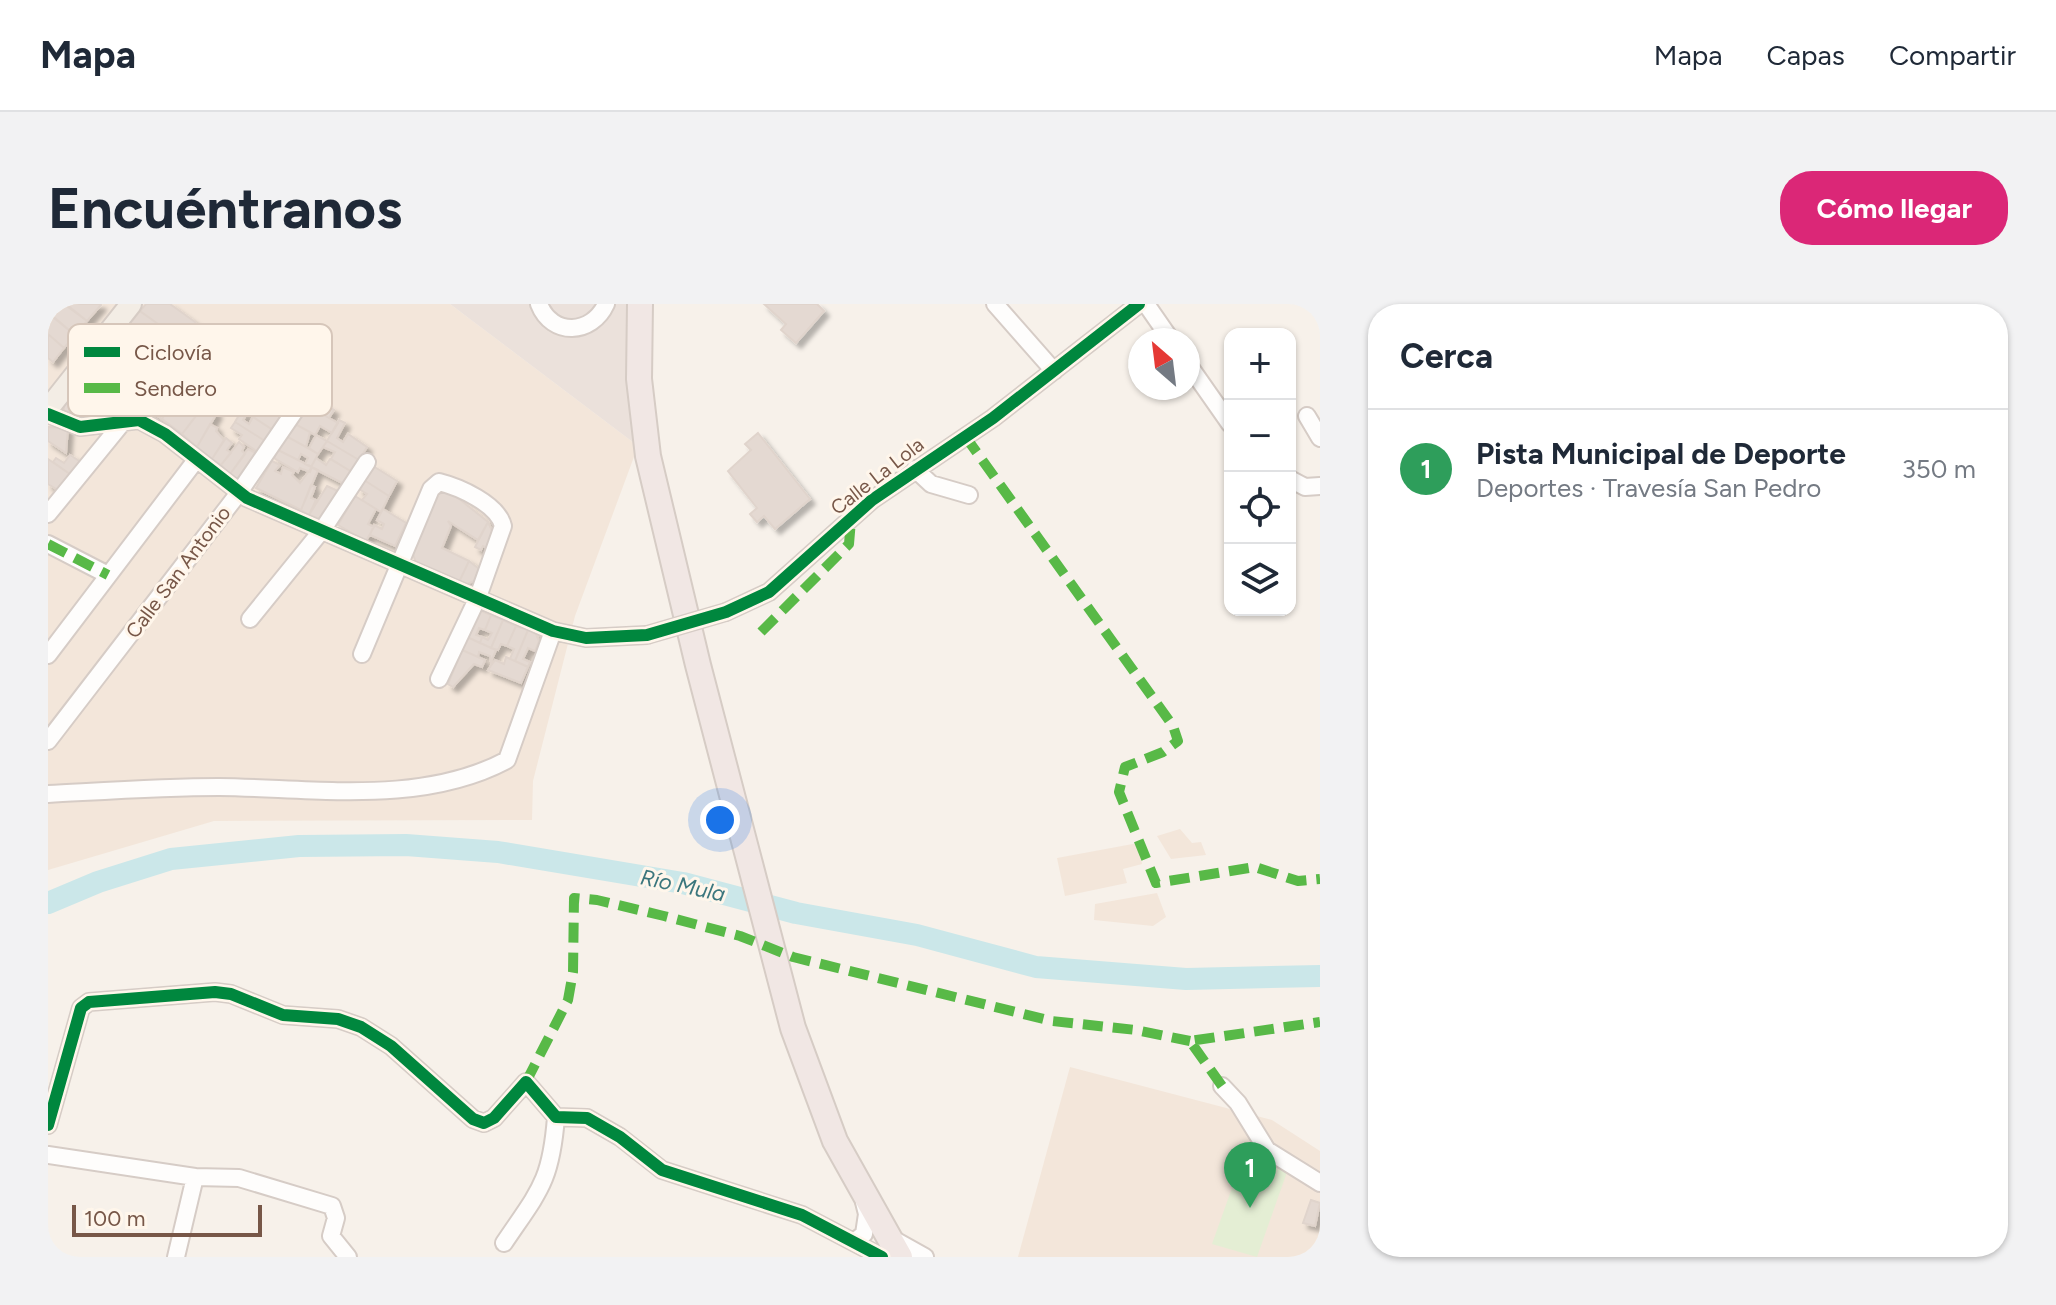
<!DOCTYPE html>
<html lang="es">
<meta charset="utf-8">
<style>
:root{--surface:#fff;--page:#f2f2f3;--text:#1f2937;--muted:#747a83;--line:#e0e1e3;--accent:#db2777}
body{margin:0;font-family:Figtree,sans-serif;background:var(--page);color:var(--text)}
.controls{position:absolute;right:24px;top:24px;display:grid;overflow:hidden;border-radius:16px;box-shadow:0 2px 6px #0004}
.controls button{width:72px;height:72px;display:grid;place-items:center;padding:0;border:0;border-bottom:2px solid var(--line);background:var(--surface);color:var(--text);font:40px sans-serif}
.compass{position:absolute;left:1080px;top:24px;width:72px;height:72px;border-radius:50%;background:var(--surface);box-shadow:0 2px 6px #0004;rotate:332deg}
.scale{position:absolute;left:24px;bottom:20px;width:190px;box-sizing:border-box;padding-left:8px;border:4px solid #775748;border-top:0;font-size:22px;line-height:28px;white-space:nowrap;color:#775748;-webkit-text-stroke:6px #fff6eb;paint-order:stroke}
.you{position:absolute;left:672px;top:516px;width:28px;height:28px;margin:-20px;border:6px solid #fff;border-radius:50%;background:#1a73e8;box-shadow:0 0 0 12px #1a73e833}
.badge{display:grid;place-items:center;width:52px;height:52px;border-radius:50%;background:var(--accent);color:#fff;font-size:26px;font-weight:700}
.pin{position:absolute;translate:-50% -66px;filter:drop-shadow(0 2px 4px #0008)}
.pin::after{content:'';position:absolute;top:42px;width:28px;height:24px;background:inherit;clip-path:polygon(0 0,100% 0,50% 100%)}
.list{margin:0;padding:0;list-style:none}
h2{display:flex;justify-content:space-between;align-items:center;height:104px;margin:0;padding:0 32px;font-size:34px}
h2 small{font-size:26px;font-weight:400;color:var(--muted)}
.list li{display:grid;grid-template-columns:52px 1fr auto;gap:24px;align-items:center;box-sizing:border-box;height:120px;padding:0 32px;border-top:2px solid var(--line)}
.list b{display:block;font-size:30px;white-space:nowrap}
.list p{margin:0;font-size:26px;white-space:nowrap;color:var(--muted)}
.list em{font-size:26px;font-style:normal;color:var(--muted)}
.icon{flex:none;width:44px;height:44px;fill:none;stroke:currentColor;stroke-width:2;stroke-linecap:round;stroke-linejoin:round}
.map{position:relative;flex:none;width:1272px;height:953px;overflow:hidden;border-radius:32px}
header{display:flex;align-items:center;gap:48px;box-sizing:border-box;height:112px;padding:0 40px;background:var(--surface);border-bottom:2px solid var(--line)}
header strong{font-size:38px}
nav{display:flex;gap:44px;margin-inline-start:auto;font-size:28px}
.intro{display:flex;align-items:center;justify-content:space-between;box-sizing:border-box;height:192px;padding:0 48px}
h1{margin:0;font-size:56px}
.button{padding:20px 36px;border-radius:32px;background:var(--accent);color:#fff;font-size:28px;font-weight:700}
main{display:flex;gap:48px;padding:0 48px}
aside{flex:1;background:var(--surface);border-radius:32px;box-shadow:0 2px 6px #0004}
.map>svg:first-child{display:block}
</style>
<header>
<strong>Mapa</strong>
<nav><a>Mapa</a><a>Capas</a><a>Compartir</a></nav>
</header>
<div class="intro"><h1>Encuéntranos</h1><a class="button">Cómo llegar</a></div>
<main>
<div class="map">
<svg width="1272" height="953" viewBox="0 0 1272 953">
<defs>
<filter id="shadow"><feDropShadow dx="5" dy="5" stdDeviation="2" flood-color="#0004"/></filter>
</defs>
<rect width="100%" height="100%" fill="#f7f1ea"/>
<path fill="#f3e6da" d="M0 0H402L590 142 527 312 485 477 484 516 166 517 0 566Z
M1132 525 1144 539 1153 538 1158 551 1123 555 1109 532Z
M1090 539 1094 560 1075 565 1079 579 1017 592 1009 554Z
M1109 589 1118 613 1105 622 1046 616 1047 600Z
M1022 763 1224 816 1272 847V953H970Z"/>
<path fill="#ebe1db" d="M402 0H584L590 142Z"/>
<path fill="#e4eed4" d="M1195 853 1239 868 1209 953 1164 940Z"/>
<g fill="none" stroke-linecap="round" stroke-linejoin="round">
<path stroke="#cbe7e9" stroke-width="22" d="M0 599 50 578 123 555 251 542 358 541 450 548 635 579 748 609 869 631 988 663 1138 675 1272 672"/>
</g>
<path fill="#e4d9d2" stroke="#e0d4cc" stroke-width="2" filter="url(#shadow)" d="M16 0 39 17 27 31 5 13Z
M18 0H52L53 1 39 17Z
M98 0H122L147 18 148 27 138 40 92 7Z
M716 0H769L776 7 748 39 733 26 738 20Z
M92 7 138 40 122 60 79 23Z
M0 8 27 31 16 44 0 30Z
M0 30 16 44 5 58 0 54Z
M122 72 136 82 133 87 124 81 114 94 123 101 114 115 95 101Z
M29 86 54 105 51 108 16 107V101Z
M135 93 152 107 134 130 114 115 125 98 129 102Z
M201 93 233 112 225 126 202 111 205 107 197 100Z
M261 93 286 106 281 114 256 100Z
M157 100 169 109 149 143 134 130Z
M256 100 290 119 284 129 272 122 267 131 245 119Z
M194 106 199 109 195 116 201 120 205 113 225 126 217 137 187 118Z
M291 116 297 119 289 134 295 138 300 130 319 143 311 156 279 137Z
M187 118 217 137 211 149 191 135 194 131 183 124Z
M245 119 262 128 258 143 238 132Z
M162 120 169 124 168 127 176 136 164 155 149 143Z
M0 123 20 124 18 149 0 137Z
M710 129 762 195 727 225 716 212 709 218 702 210 709 204 680 167 703 146 697 140Z
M268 131 279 137 270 150 261 144Z
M238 132 270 150 263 163 257 160 260 154 253 150 250 156 230 146Z
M178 134 184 139 179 146 183 149 173 161 164 155Z
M279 137 311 156 304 168 283 155 287 148 275 143Z
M191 138 196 143 194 147 197 150 182 170 173 161Z
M200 145 210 150 191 177 182 170Z
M230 146 264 163 262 168 252 164 250 168 226 154Z
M22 151 36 160 26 173 5 158 8 154 16 159Z
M268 154 278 161 282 155 304 168 296 180 263 163Z
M0 155 26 173 13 188 0 180Z
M224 157 232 161 227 167 233 170 235 163 246 168 244 171 252 179 264 163 270 166 253 206 208 184Z
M325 162 349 177 341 192 316 176Z
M316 176 341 192 333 208 314 196 319 190 311 185Z
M263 181 267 183 263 194 268 196 261 211 253 206Z
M279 182 292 188 275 216 261 211Z
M400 186 440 218 430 236 400 217 403 222 394 244 421 257 411 278 368 259 365 250 389 191Z
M307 192 328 205 320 220 326 223 318 237 290 221Z
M335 205 358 219 347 242 322 231 326 221 334 225 336 220 329 216Z
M440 218 445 229 439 244 435 242 433 246 427 243Z
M421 257 431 265 426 277 417 281 411 278Z
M431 306 443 311 437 326 431 324 428 331 434 333 432 339 419 333Z
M443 311 455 316 443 344 432 339 434 333 440 336 444 329 437 326Z
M455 316 468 322 459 342 453 340 450 346 443 344Z
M468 322 480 326 467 357 462 355 466 345 459 342Z
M480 326 488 330 491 337 487 347 480 344 475 355 482 358 480 363 467 357Z
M419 333 448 346 443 358 442 352 431 348 430 353 414 346Z
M414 346 437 356 434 363 426 360 405 383 400 380Z
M458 353 480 363 473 379 440 366 447 356 456 360Z
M1263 896 1272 899 1267 922 1255 919Z"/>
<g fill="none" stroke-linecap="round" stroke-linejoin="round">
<defs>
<path id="minor" d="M491 0C504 33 544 31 558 0
M947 0 1006 67
M1098 0 1123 36
M1140 60 1182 120
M0 110 32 123 91 116 117 130 199 194 505 327 538 334 599 331
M1259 112 1272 134
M867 165 883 180 921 191
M1242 175 1257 183 1272 182
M0 210 75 118
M0 240 60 271
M678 308 721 288 824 196 945 114 1091 0
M202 315 275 225 319 158
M314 350 383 185 391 178C411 183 450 200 455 222L430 293 391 375
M0 351 148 156
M0 437 190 190 255 95
M0 490C57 487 114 483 171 483 265 484 373 502 459 456L505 327
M1174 782 1190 799 1219 846 1272 879
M0 821 33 704 41 698 167 688 183 690 235 711 290 715 313 723 343 742 425 815 436 819 446 814 478 778 508 813 539 814 572 833 614 866 754 911 834 953
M0 851 147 873 128 953
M147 873 191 874 284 902 288 914 283 932 300 953
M843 934 877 953
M807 937 816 930 819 910 816 898
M456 939C491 887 503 878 508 813"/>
<path id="major" d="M0 105 83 0"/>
<path id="highway" d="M592 0 591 75 600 152 650 361 745 724 787 837 852 953"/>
</defs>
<use href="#minor" stroke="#d6ccc6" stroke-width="20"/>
<use href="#major" stroke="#d6ccc5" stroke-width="24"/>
<use href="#highway" stroke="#d6ccc5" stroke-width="28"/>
<use href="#minor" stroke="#fefdfc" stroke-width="16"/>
<use href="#major" stroke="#f3ede5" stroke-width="20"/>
<use href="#highway" stroke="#f1e7e4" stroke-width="24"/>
<defs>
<path id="minor-bridge" d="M599 331 678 308"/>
</defs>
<use href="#minor-bridge" stroke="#d6ccc6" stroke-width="20" stroke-linecap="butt"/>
<use href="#minor-bridge" stroke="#fefdfc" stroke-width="16"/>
<path stroke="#58b947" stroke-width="10" stroke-dasharray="20 10" stroke-linecap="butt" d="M917 132 1125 422 1130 437 1115 448 1077 463 1071 488 1108 579 1207 563 1250 577 1272 575
M0 240 60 271
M713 328 801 240 803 216
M478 778 520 696 525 668 526 594 549 596 616 612 692 632 745 653 1004 717 1088 726 1142 737
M1174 782 1142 737 1272 718"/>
<defs>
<path id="cycleway" d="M0 110 32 123 91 116 117 130 199 194 505 327 538 334 599 331 678 308 721 288 824 196 945 114 1091 0
M0 821 33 704 41 698 167 688 183 690 235 711 290 715 313 723 343 742 425 815 436 819 446 814 478 778 508 813 539 814 572 833 614 866 754 911 834 953"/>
</defs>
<use href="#cycleway" stroke="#fff6eb" stroke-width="17"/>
<use href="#cycleway" stroke="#00873e" stroke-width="12"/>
</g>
<g text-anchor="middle" stroke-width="6" stroke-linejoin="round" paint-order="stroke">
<g font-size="20" fill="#775748" stroke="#fff6eb">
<text transform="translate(829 172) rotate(-38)" y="7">Calle La Lola</text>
<text transform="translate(130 268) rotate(-53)" y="7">Calle San Antonio</text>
</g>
<g font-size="22" font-style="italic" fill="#3b767d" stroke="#fff6eb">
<text transform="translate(635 581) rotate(12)" y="8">Río Mula</text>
</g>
</g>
<rect x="20" y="20" width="264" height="92" rx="12" fill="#fff6eb" stroke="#d6c6ba" stroke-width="2"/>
<rect x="36" y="43" width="36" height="10" fill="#00873e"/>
<rect x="36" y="79" width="36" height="10" fill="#58b947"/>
<g font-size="22" fill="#775748">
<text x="86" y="56">Ciclovía</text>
<text x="86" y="92">Sendero</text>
</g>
</svg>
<div class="controls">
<button>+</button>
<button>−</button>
<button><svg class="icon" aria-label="locate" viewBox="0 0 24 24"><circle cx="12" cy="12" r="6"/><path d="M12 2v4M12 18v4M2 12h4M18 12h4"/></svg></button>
<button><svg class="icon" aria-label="layers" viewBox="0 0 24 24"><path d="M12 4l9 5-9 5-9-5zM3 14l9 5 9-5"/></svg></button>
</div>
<svg class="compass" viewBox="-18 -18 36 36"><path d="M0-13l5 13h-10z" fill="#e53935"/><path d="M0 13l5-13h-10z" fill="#747a83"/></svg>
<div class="scale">100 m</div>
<div class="you"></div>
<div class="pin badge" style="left:1202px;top:904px;background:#2e9e5b">1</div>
</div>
<aside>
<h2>Cerca<small></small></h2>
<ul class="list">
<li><span class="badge" style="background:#2e9e5b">1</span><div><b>Pista Municipal de Deporte</b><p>Deportes · Travesía San Pedro</p></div><em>350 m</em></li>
</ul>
</aside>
</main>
